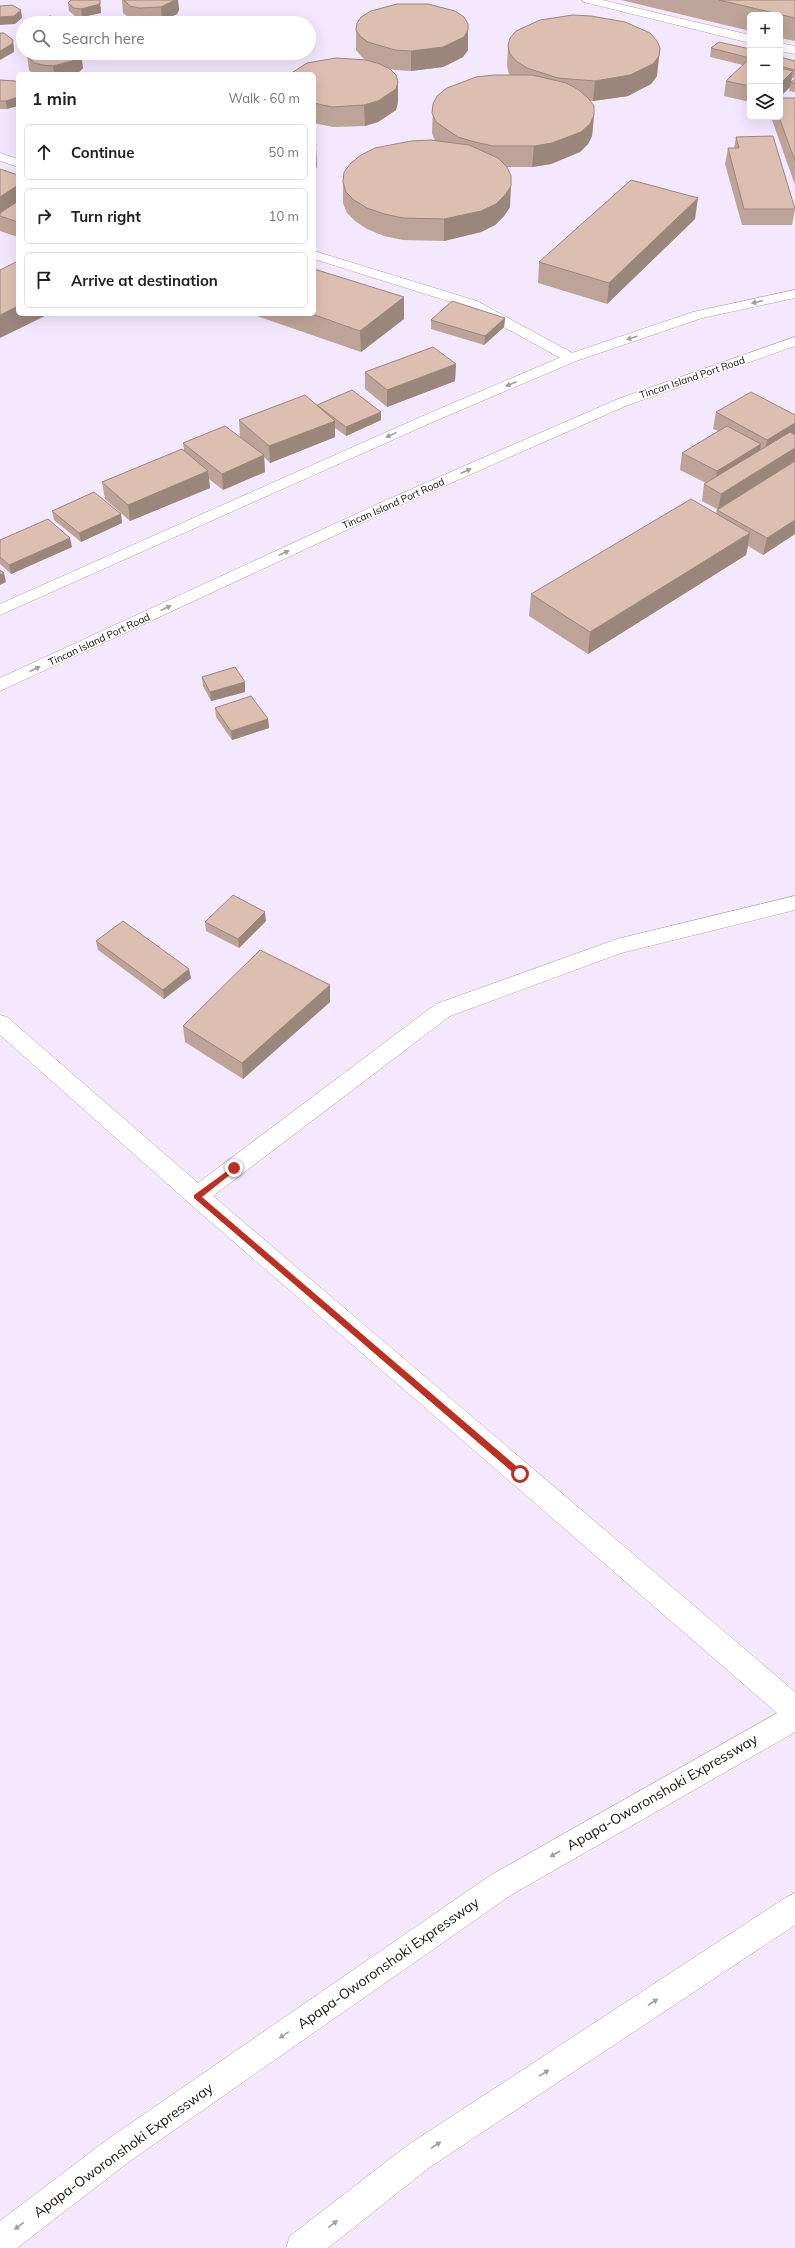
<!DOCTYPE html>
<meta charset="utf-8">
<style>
:root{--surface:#fff;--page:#f2f2f2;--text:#222;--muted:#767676;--line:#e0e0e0}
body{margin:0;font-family:Mulish,sans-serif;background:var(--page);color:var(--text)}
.controls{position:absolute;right:12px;top:12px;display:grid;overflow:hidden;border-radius:6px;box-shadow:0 4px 16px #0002}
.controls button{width:36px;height:36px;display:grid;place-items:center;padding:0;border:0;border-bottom:1px solid var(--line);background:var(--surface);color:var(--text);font:20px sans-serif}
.stop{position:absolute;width:12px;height:12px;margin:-9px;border:3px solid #bd3021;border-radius:50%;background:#fff}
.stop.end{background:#bd3021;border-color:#fff;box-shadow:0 1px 4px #0008}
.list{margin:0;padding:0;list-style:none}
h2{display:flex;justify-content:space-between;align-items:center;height:52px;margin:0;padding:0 16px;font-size:17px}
h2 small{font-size:13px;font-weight:400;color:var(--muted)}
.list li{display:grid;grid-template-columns:26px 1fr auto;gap:12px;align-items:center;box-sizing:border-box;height:56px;margin:0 8px 8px;padding:0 8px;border:1px solid var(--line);border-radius:6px}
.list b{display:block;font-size:15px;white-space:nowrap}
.list em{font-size:13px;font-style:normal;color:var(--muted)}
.icon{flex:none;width:22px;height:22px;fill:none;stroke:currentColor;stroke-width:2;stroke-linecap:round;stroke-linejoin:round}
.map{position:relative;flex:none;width:795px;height:2248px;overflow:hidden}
.search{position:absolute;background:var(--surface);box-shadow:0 4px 16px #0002;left:16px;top:16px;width:300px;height:44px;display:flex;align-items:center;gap:10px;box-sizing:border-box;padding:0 14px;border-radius:22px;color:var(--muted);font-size:15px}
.panel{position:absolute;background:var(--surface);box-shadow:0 4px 16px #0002;left:16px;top:72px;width:300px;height:244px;border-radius:6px}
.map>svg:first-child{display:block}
</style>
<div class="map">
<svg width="795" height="2248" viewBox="0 0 795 2248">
<rect width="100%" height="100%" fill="#fff7e6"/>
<path fill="#f3e8fd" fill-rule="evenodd" d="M0 0H795V2248H0ZM750 15H780V117H750ZM23 23H309V53H23ZM18 74H314V314H18Z"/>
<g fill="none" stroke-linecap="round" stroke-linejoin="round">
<defs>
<path id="service" d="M582 0H602L750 35V43L584 2Z
M780 43 795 46V54L780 51Z
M0 153 18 159V167L0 161Z
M314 251 477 301 576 355 578 358 576 361H566L467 307 314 259Z
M795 896V910L621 953 450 1016 213 1196 795 1692V1724L785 1720 189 1203 0 1035V1015L7 1017 198 1183 436 1004 617 939Z"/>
<path id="tertiary" d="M795 290V298L702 318 576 361 435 421 0 615V604L425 415 566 355 693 312Z
M795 337V346L628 405 394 508 0 691V678L382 502 618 399Z"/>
<path id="motorway" d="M795 1703V1732L511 1895 130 2161 17 2248H0V2221L108 2139 491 1875Z
M795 1893V1925L430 2167 328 2248H286L290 2236 408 2145 785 1898Z"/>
</defs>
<use href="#service" stroke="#b3a68c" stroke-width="1"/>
<use href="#tertiary" stroke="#b3a68c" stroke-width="1"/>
<use href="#motorway" stroke="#b3a68c" stroke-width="1"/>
<use href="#service" fill="#fff" fill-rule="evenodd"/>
<use href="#tertiary" fill="#fff" fill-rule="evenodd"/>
<use href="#motorway" fill="#fff" fill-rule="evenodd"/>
</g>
<path fill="#bea498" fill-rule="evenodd" d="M122 0H178L179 10 177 14 162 21 141 22 132 20 123 13Z
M621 0H795V41L780 38V15H750V31Z
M68 3 101 7V13L82 17 75 16 69 11Z
M356 30 468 50 463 57 443 67 411 71 395 70 388 68 398 102 396 110 378 122 365 126 333 127 314 123V74L365 60 361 56 356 50Z
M508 46 657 76 651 84 628 96 593 101H590L594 115 592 136 588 144 580 152 551 164 532 167H507L510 207 504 216 495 225 481 232 444 241 403 240 384 236 367 229 355 221 347 213 343 203V182L435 141 432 133 433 104 510 75 509 74 507 66Z
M711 48 750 49V102L724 96 726 81 743 65 710 57Z
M27 55 83 68 77 74H33L29 70Z
M780 57 795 61V92L789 91 790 87 780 97ZM795 77 794 80 791 82 792 78H794Z
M0 80 15 81 7 109H0Z
M795 98V185L771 117H780Z
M736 137 795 209 792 225H742L725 164 728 148H734Z
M0 169 18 175V237L0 231Z
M695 219 607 304 538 283 539 262Z
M251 314H314L404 319 361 352Z
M505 318 504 327 484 345 431 329V320Z
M456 364 455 381 387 407 365 389V372Z
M317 405 381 420 346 436 335 428V437L270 463 264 457 265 472 223 490 209 479 210 488 130 521 105 499 102 482 184 450 183 443 240 437 239 420Z
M716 412 795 415V534L763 555 748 546 746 555 588 654 529 616 531 594 716 513 717 509 702 501 704 484 706 483 680 470 682 453 718 431 713 429Z
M52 511 121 514 122 523 81 542 54 520Z
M0 540 72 547 11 574 0 564Z
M202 677 245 682V692L211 701 203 686Z
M215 708 268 719 269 728 232 740 216 717Z
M266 921 239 948 206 931 205 922Z
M96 941 191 978 164 999 98 950Z
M330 985V1002L243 1079 185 1042 183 1026Z"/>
<path fill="#9b867c" d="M100 0 101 13 82 17 81 9Z
M175 0H178L179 10 177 14 162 21 161 7Z
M21 10 22 18 15 24 0 25V17Z
M468 30V50L463 57 443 67 411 71V51Z
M13 40 14 48V52L0 60V51Z
M660 48 657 76 651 84 628 96 593 101 595 81Z
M81 53 83 68 77 74H54L53 66Z
M793 71 790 87 780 97V84Z
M398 82V102L396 110 378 122 365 126 364 105Z
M18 97V106L7 109 6 101Z
M594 115 592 136 588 144 580 152 551 164 532 167 534 146Z
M316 145 317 166 314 174V152Z
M18 185V208L0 216V197Z
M511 186 510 207 504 216 495 225 481 232 444 241V219Z
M698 198 695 219 607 304 609 283Z
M404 297V319L361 352 360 331Z
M18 306V314H49L0 338V315Z
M505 318 504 327 484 345 485 336Z
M456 364 455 381 387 407V390Z
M381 412V420L346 436V427Z
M335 421V437L270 463 269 446Z
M795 423V438L764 456 767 440Z
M761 444 758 460 714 488 717 471Z
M795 448V463L718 510 721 494Z
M264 455 265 472 223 490 222 474Z
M208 471 210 488 130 521 128 505Z
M121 514 122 523 81 542 79 533Z
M795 520V534L763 555 767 538Z
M750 533 746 555 588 654 590 632Z
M70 538 72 547 11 574 9 565Z
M4 573 6 582 0 585V575Z
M245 682V692L211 701 210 692Z
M268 719 269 728 232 740 231 731Z
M265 912 266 921 239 948 238 939Z
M189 969 191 978 164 999 163 990Z
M330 985V1002L243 1079 242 1063Z"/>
<path fill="#ddbfb1" stroke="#9b867c" d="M71 0H100V4L81 9 74 8 68 3Z
M124 0H175L161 7 139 8 130 6Z
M719 0H795V18Z
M397 4H428L455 11 464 17 468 24V30L464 37 443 47 411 51 395 50 368 42 360 36 356 30 357 23 361 17 371 11Z
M12 5 21 10 14 16 0 17V6Z
M573 15 591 16 625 22 650 33 657 41 660 48 659 56 653 64 630 75 595 81 558 78 527 68 516 61 510 54 508 46 510 38 516 31 540 20Z
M50 16 64 19 67 22V23H34L36 21Z
M102 20H112L120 23H90Z
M0 33H4L13 40 12 44 0 51Z
M719 42 750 49V58L711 48Z
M28 53H81L72 61 53 66 43 65 34 63 27 55Z
M780 57 795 61V70L780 66Z
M336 58 366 60 380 64 390 69 396 75 398 82 396 89 378 101 364 105 332 107 314 103V74H290L307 63Z
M748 60 750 61V86L726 81Z
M780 68 793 71 780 84Z
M494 75H532L566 83 579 90 588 98 594 106V115L590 124 581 132 552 143 534 146H493L475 142 458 137 436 122 432 113 433 104 437 96 447 88 476 77Z
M795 79V84L791 82Z
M0 80 15 81 18 83V97L6 101H0Z
M780 98H795V161L779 117H780Z
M314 136 316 145 314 152Z
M773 136 795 209H744L728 148H739L736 137Z
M431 140 469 145 498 158 507 167 511 176V186L505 195 496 204 481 211 444 219 403 218 384 214 367 208 354 200 346 192 343 182 344 172 351 163 361 155 375 148 411 141Z
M0 169 18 175V185L0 197Z
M631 180 698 198 609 283 539 262Z
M18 201V222L0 216V213Z
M18 261V306L0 315V270Z
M314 269 404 297 360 331 312 314H314Z
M452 301 505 318 485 336 431 320Z
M433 347 456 364 387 390 365 372Z
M352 390 381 412 346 427 317 405Z
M751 392 795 415V423L767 440 716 412Z
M305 395 335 421 269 446 239 420Z
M225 426 264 455 222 474 183 443Z
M727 426 761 444 717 471 682 453Z
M790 432 795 435V448L721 494 704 484Z
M182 449 208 471 128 505 102 482Z
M795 461V520L767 538 717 510Z
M94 492 121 514 79 533 52 511Z
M691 499 750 533 590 632 531 594Z
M48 519 70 538 9 565 0 557V540Z
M0 570 4 573 0 575Z
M235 667 245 682 210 692 202 677Z
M251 696 268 719 231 731 215 708Z
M233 895 265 912 238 939 205 922Z
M123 921 189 969 163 990 96 941Z
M260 950 330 985 242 1063 183 1026Z"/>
<defs><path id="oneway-solid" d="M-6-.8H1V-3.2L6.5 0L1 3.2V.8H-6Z"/></defs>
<g fill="#a2a09c">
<use href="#oneway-solid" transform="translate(757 302) rotate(167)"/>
<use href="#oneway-solid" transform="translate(632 338) rotate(161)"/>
<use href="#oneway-solid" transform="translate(511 384) rotate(157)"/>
<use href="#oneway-solid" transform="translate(391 435) rotate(156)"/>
<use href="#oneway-solid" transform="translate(466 471) rotate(-24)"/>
<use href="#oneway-solid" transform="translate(284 553) rotate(-25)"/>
<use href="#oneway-solid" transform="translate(166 608) rotate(-25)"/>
<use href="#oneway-solid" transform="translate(35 669) rotate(-25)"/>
<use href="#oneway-solid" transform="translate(555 1854) rotate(150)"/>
<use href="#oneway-solid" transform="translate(653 2002) rotate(-33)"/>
<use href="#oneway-solid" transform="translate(284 2035) rotate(145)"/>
<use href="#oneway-solid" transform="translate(544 2073) rotate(-33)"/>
<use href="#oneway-solid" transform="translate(436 2145) rotate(-33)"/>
<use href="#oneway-solid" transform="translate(333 2224) rotate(-38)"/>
<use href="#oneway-solid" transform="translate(19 2226) rotate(143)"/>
</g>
<path fill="#bd3021" d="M234 1166 237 1168 236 1170 202 1197 522 1471V1476H517L194 1198V1195Z"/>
<g text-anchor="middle" stroke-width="3" stroke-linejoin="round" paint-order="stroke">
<g font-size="10" fill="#161108" stroke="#fff">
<text transform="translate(692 377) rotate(-19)" y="4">Tincan Island Port Road</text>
<text transform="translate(393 503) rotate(-24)" y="4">Tincan Island Port Road</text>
<text transform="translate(99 639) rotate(-25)" y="4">Tincan Island Port Road</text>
</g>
<g font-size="14" fill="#161108" stroke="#fff">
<text transform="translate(662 1792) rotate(-30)" y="5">Apapa-Oworonshoki Expressway</text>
<text transform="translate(388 1963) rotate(-35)" y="5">Apapa-Oworonshoki Expressway</text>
<text transform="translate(123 2150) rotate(-36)" y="5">Apapa-Oworonshoki Expressway</text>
</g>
</g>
</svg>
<div class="controls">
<button>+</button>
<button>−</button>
<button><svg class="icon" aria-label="layers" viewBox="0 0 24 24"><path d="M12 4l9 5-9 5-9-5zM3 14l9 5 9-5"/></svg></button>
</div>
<div class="stop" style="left:520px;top:1474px"></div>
<div class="stop end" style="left:234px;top:1168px"></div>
<div class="search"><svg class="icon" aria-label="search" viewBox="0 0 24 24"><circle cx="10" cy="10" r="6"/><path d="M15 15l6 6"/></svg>Search here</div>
<section class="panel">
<h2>1 min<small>Walk · 60 m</small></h2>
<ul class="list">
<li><svg class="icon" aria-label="ahead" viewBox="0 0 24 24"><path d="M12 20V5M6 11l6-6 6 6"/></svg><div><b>Continue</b></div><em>50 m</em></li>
<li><svg class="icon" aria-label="right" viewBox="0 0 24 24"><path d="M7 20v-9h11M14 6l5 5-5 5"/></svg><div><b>Turn right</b></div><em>10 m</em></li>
<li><svg class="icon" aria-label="arrive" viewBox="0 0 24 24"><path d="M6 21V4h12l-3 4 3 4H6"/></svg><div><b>Arrive at destination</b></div></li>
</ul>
</section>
</div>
